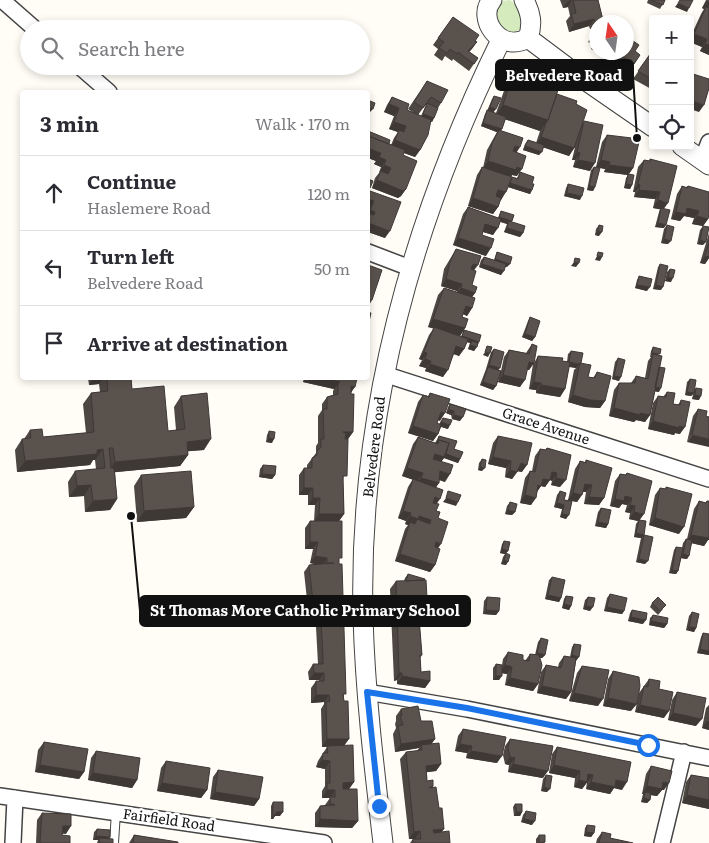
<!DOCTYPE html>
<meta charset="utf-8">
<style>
:root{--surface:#fff;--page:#f7f7f7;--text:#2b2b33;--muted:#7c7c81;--line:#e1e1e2}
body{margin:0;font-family:Literata,serif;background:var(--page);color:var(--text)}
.controls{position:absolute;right:15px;top:15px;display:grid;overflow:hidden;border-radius:5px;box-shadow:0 2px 8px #0003}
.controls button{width:45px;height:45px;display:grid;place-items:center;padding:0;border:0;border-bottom:1px solid var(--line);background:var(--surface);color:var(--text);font:25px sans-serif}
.compass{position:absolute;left:589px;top:15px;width:45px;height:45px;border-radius:50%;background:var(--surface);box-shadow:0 2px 8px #0003;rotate:347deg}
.stop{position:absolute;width:15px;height:15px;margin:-11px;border:4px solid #1a73e8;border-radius:50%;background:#fff}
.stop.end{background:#1a73e8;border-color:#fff;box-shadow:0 1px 5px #0008}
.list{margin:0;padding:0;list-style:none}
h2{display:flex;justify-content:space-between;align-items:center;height:65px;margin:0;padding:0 20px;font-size:21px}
h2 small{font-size:16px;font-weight:400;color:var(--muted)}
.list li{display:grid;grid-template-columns:32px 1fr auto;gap:15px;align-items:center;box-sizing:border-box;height:75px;padding:0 20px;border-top:1px solid var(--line)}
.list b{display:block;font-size:19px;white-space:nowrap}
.list p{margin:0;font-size:16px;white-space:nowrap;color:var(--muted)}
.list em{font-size:16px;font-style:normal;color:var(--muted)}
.icon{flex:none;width:28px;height:28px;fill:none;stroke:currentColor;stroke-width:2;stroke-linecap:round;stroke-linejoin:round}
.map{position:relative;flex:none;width:709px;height:843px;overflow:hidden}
.search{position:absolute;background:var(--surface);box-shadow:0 2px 8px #0003;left:20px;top:20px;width:350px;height:55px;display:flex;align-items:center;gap:12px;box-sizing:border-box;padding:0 18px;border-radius:28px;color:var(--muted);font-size:19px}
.panel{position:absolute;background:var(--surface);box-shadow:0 2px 8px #0003;left:20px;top:90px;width:350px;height:290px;border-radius:5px}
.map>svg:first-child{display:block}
</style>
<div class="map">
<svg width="709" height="843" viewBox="0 0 709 843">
<rect width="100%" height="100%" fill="#fffdf5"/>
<path fill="#d5ebbd" d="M510 0C519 6 524 18 521 29L513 33 501 28 495 13 501 1Z"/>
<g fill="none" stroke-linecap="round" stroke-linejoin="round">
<defs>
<path id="service" d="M114 843 116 812"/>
<path id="minor" d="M2 0 35 29
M79 66 109 92
M702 160 709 142
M368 252 410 268
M384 374 709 479
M367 692 467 709 709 758
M0 796 324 843
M13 843 15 798
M662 843 684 752"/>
<path id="tertiary" d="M492 0C476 18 500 54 528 38 533 24 531 13 524 0
M528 38 572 71 653 127
M682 146 709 165
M383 843C374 767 365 692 363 616 358 412 412 221 501 40"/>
</defs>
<use href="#service" stroke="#444" stroke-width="10"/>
<use href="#minor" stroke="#444" stroke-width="18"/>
<use href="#tertiary" stroke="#444" stroke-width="21"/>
<use href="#service" stroke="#fff" stroke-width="8"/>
<use href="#minor" stroke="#fff" stroke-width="15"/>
<use href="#tertiary" stroke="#fff" stroke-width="19"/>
</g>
<path fill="#4d4742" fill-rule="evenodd" d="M560 0H598L603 20 600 22H596V27L590 29 589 26 569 32 566 21 570 16 568 7 563 8Z
M648 0H665L660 9 647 3Z
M706 0H709V55L700 51 702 47 690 42V38L701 14 704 9 702 8Z
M453 17 477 42 469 52 478 58 469 71 453 59 452 61 445 56 442 61 434 55 438 49 433 45Z
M596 30V41L594 45 588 42Z
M596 42V52L591 49Z
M653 50V90L633 79Z
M635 51 640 55 629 71 597 52H626Z
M512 77 536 85 537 84 576 104 583 122 590 171 573 167 575 160H572L575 147 569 156 543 147 539 155 523 150 525 144 528 140 536 143 540 131 505 119 501 131 516 152 517 176 512 175 511 177 517 178 520 172 532 184V190L530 194 508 187 501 200V199L498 207 493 214 468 206 477 175 482 167 483 168 487 150 497 132 481 126 485 114 487 111 492 99 494 96V113H496L505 88Z
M427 81 441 103 438 108 432 122 431 121 420 150 415 157 404 153 403 155 406 189 401 196 398 198 372 188 375 178 379 173 381 167 374 164 376 161 368 158 389 144 391 145 394 138 398 132 389 129 394 116 384 112 387 105 392 97 407 110 414 113 408 109ZM426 104V105L421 116 418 115Z
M607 135 632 140 633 168 629 174 632 185 630 189 624 188 626 178 628 175 604 172 605 169 596 167 602 142Z
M650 159 664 208V228L655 227 659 212 660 209 653 208 655 199 634 197 635 192H633L638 167 644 160 649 161Z
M594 167 595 187 593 191 587 190 591 170Z
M568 184 580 200 564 196 566 188Z
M682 186 686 187 688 186 708 219 703 226 692 224 694 218 684 216 680 221 671 219 677 194Z
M370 191 385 238 368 232V211L369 209 368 208V193Z
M468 207 498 218 501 211 523 233 520 237 504 232 507 224 500 222 493 235 483 232 482 235 486 256 453 245 463 214Z
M599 225V236L595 235 596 229Z
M667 225 668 244 661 243 664 229Z
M703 226V245L697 244 700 230Z
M709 233V258L705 264 700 263Z
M456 249 474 270 472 285 475 293 472 297V308L467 316 463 314 462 317 465 328 460 336 448 332 461 337 464 330 479 342 474 351 468 349 470 343 467 342 464 349 459 356 454 354 443 377 425 371 426 368 419 366 422 360 419 359 429 335 434 328 428 327 438 295 444 288 457 292V291L441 286 444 269Z
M497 252 507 267H505L501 275 479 267 481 260 484 257 494 260Z
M660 264 661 290 653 289 658 267Z
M670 269 671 282 665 281 667 272Z
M639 276 647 291 635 288 637 280Z
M530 317 535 337 532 341 522 337 528 321Z
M532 344 534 363 538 356 567 362 568 354 571 351 581 363 588 377 593 378 597 372 605 401 600 408 585 407 568 402 574 370 576 368 569 367 565 389 560 397 536 393V390L529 389 533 364 529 370H527L520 387 498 382 500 373 496 386 493 390 480 385 486 369 491 352 494 349 498 370 501 371 504 357 509 350 526 353Z
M653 347 659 355V392L655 391 650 415 645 422 636 420 634 422 609 416 614 390 619 383H631L636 376 645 378 648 361 651 357H650L651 351Z
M618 358 619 381 612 379 615 362Z
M88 378H131L132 389 168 431 176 430 174 407 181 396 204 450 188 451V455L180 466 115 472 117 499 110 510 85 512 84 496 69 497 68 482 75 471 96 469 95 460H93L90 465 17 472 15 450 22 439H24L30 430 43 437 86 433 83 404 91 393 100 392 99 384 89 385Z
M304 378H357L351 393 353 432 348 439 343 481 344 514 339 521V563L344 698V745L354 782 349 789 358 821 352 828 315 827V813L320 806 325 805 330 798H322V791L325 786V769L316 767 318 761 327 747H322L321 709 324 704V702L311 703V688L316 681H319V680H309L308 672 313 664H318L315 609H308L304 572 309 565 316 564 310 563 313 549H305V528L310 521H314L315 505H308V495H299V475L304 468H307V465L316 453V446L318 443V416L322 410V404L327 397 333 395V391L334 389 303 382Z
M690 379 694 390 696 388 699 400 692 399 693 394 691 396 685 395 687 382Z
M667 392 673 404 678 405 681 400 680 434 675 433 674 435 648 429 653 403 658 396 663 397Z
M430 393 440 421 438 420 437 423 439 424 443 418 448 429 441 427 438 434 433 441 408 433 418 402 423 395 428 396Z
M450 404 460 421 452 419 451 415 446 413 448 407Z
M698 409 706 416 687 442 693 416Z
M269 431 272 443 266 442 267 435Z
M439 436 454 449 460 459 458 463 444 458 441 462 445 482 439 480V483L436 487V511L438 518V548L435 565 430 572 395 561 405 529 408 525 405 524 406 521 398 518 408 487 413 479 417 481 402 476 413 444 418 437 435 443Z
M498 436 522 472 518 471 512 479 505 477 506 468 488 464 493 443Z
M547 448 571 455 560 487 551 485 552 481 550 480 545 487 541 486 537 492 531 505 520 503 525 478 530 471H532L535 456 540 449 545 450Z
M482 459V471L478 470 479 463Z
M586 460 604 498 599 505 584 504 586 492H583L577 502 572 501 566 519 560 517 562 509 554 507 557 495 560 491 564 500H568L575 469 580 461 585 462Z
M263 465 275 475 272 479 259 477 260 469Z
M627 473 644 535 645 564 636 562 641 538 634 537 636 524 638 521 629 519 630 513 625 512 627 505 622 504 619 508 610 506 615 481 620 474 625 475Z
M141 475 194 507 186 518 137 522 134 486Z
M666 487 679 534 649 525 655 495 660 488 665 489Z
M699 501 705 503 707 501H709V540H708L704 546 692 543 687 559 681 558 678 571 676 574 669 573 674 550 676 547 682 548 683 543 686 539H687L694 509Z
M510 502 515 512 512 515 505 514 507 506Z
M601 508 608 524 606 528 595 526 598 512Z
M504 541 508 551 506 553V565L501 564 503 557 505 554 500 553 502 544Z
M408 574 427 598 422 605H418L422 655 420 658 421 672 430 681 425 688 397 684V680L394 681 390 589 396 581H404L405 578Z
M552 577 561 598 559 602 545 599 549 580Z
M610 594 624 611 622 614 604 611 607 598Z
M566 596 571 606 569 610 562 608 564 599Z
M487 597 499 611 496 615 483 614 484 601Z
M588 597 590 611 583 609 585 600Z
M652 603 663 609 658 615 650 607Z
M632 610 643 624 628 621 630 613Z
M692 612 696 628 694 632 686 630 689 616Z
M653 615 667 624 664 628 649 625 650 618Z
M703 633 709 655 697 653 701 637Z
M541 638 545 655 542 658H540L538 684 533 691 505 685 507 674 502 673 499 680H493V668L496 664 502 665 503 659 508 652 523 660 525 661 530 654 535 655 538 642Z
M574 644 576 661 571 692 566 699 537 693 541 672 546 665 558 667 559 663 564 656 570 657 572 647Z
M582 666 598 706 569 701 577 673Z
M613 671 631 711 603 706 608 679Z
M649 679 659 689 664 718 635 712 639 693Z
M677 692 696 726 668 720 672 700Z
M709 705V730L702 728 706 708Z
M401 709 421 721 435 739 431 744 441 764 436 771 427 772V781L433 786V787L442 832 450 843H410L413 839H415H409L400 759 406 752 417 751 419 748 395 752 393 734 396 728 395 724 396 721V716Z
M463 729 497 763 466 758 467 753 455 751 458 736Z
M510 739 543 778 508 772 509 765 505 764 503 755 505 746Z
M44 742 84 772 79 779 35 772 38 750Z
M557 747 622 790 614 788 610 794 586 789 587 782 582 789 574 787 575 778 549 773 552 754Z
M96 751 137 780 132 788 88 780 91 758Z
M166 761 207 790 201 798 157 791 161 768Z
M651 766 664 790H662L657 796 651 795 650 800 647 803 641 802 643 794H642L646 774Z
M218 770 259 799 254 806 210 799 213 777Z
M546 775 547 792 541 791 543 779Z
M691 775 709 778V809L682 803 686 782Z
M273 802 280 816H275L273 819H271V806Z
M515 804 522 812 520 816H514L513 807Z
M526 811 532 825 521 822 523 815Z
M42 813 66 834 63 833 62 835 70 843H36L37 820Z
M587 825 594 833 591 837 584 836 585 828Z
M97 829 113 843H97L98 840H93L94 832Z
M602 832 610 838 633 843H596L597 839Z
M134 835 178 843H129Z
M539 835 545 843H536V839Z"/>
<path fill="#3f3936" d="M572 0 568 7 563 8 568 1Z
M707 1 709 2V11L706 7 704 9 702 8Z
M678 3 689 8 687 12 675 7Z
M594 19 589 26 569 32 574 24Z
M603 20 600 22H596V27L590 29 595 22Z
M694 34 707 39 702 47 690 42V39Z
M477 42 472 49 463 58 468 51Z
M705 44 709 45V55L700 51Z
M690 100 704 105 699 112 690 109Z
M389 104 399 108 394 116 384 112Z
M503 105 548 120 540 131 495 116Z
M368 107 373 109 370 112 368 111Z
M490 107 496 109 493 113 487 111Z
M423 114 434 118 432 122 421 117Z
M394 122 406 126 401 134 399 130 398 132 389 129Z
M483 123 502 129 499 133 481 126Z
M541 137 574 148 569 156 536 145Z
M395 140 420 150 415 157 390 148Z
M515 146 520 147 515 155 510 153Z
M525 146 542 152 539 155 523 150Z
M368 148 381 153 376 161 368 158Z
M577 152 580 153 575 160H572Z
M379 157 386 160 381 167 374 164Z
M578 160 595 163 590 171 573 167Z
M601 160 610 162 605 169 596 167Z
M488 161 517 167 522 169 517 176 512 175 511 177 483 168Z
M384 165 391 168 386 175 381 171 379 172Z
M609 165 633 168 628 175 604 172Z
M377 180 406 189 401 196 398 198 372 188Z
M510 183 532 190 530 194 508 187Z
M626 184 632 185 630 189 624 188Z
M638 184 640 185 635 192H633Z
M589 186 595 187 593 191 587 190Z
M498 190 506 192 501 200 493 197Z
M639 190 660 192 655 199 634 197Z
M567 193 582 196 580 200 564 196Z
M473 198 498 207 493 214 468 206Z
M368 199 374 201 369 209 368 208Z
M658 200 668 203 663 210 653 208Z
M687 208 699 211 694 218 684 216 680 221 671 219 676 212Z
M370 210 375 212 370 219 368 214Z
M697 216 708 219 703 226 692 224Z
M499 217 512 221 509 225V221L507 224 497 220Z
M368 223 390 231 385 238 368 232Z
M658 223 666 225 664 228 655 227Z
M485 224 498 228 493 235 480 231Z
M507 228 523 233 520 237 504 232Z
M598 231 602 232 599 236 595 235Z
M458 238 491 248 486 256 453 245Z
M664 239 671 241 668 244 661 243Z
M700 240 706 242 703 245 697 244Z
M597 256 602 257 600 261 595 260Z
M705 256 709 257V258L705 264 700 263Z
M495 259 510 264 507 267 493 262Z
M574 262 579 263 576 267 571 266Z
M473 264 478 265 472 273 468 271Z
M482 264 504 271 501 275 479 267Z
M668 277 673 278 671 282 665 281Z
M446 279 462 284 457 291 441 286Z
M637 285 650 287 647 291 635 288Z
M656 285 663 287 661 290 653 289Z
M461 288 475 293 470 300 456 295Z
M368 298 372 300 368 307Z
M466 306 472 308 467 316 461 313Z
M433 319 465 328 460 336 428 327Z
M525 334 535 337 532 341 522 337Z
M462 336 479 342 476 346 472 341 470 343 460 340Z
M470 345 477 347 474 351 468 349Z
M456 346 464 349 459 356 451 353Z
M424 352 427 353 422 360 419 359Z
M485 352 490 353 488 357 483 355Z
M425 359 431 361 426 368 419 366Z
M529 362 534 363 529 370 524 369Z
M568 363 579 364 576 368 566 366Z
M430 364 448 370 443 377 425 371Z
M489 365 500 368 497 372 488 367 486 369Z
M503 375 525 380 520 387 498 382Z
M614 376 621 377 619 381 612 379Z
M94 378H103L99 384 89 385Z
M306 378H321L340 382 334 389 303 382Z
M483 382 496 386 493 390 480 385Z
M534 382 541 383 536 390 529 389Z
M541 385 565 389 560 397 536 393Z
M351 386 355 387 350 394Z
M654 387 661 388 659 392 652 391Z
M687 392 694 393 691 396 685 395Z
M573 395 605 401 600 408 585 407 568 402Z
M695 395 701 396 699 400 692 399Z
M614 408 640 413 650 415 645 422 636 420 634 422 609 416Z
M449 410 454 411 451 415 446 413Z
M441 412 445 413 440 421 436 419Z
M454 415 463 417 460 421 452 419Z
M653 421 679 426 685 427 680 434 675 433 674 435 648 429Z
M441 422 450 425 448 429 439 426Z
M413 426 438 434 433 441 408 433Z
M343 432H353L348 439H338Z
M692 435 709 439V447L687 442Z
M269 438 274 439 272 443 266 442Z
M211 439 204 450 179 452 187 442Z
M103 449 95 460H93L90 465 17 472 25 461Z
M435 454H446L460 459 458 463 444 458 439 464 430 461Z
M188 455 180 466 107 473 115 462Z
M493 457 511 461 506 468 488 464Z
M521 463 527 465 522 472 516 471Z
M480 467 485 468 482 471 478 470Z
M407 468 423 473 417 481 402 476Z
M510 470 517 472 512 479 505 477Z
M440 471 450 474 445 482 435 478Z
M552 472 557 473 552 481 550 480 545 487 541 486 536 493 533 492 543 479Z
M262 474 275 475 272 479 259 477Z
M421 478 439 483 434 490 416 485Z
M556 478 566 480 560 487 551 485Z
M585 484 592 485 586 492 580 491Z
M91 485 84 496 69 497 77 486Z
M304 488H313L308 495H299Z
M573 493 582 495 577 502 568 500Z
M525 495 536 498 531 505 520 503Z
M625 496 632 498 627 505 622 504 619 508 610 506 615 499Z
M435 497 440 499 435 506 430 505Z
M589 497 604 498 599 505 584 504Z
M313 498H320L315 505H308Z
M446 498 458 502 456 506 443 502Z
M117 499 110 510 85 512 93 501Z
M557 503 564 505 562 509 554 507Z
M630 505 635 506 630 513 625 512Z
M194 507 186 518 137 522 144 511Z
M508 510 515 512 512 515 505 514Z
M403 511 411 513 406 521 398 518Z
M634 512 644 514 639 521V520L638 521 629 519Z
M319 514H344L339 521 314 522Z
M562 514 569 515 566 519 560 517Z
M410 516H419L431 520 426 527 417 519 412 526 410 522 408 525 405 524Z
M655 518 684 527 679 534 649 525Z
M598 522 608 524 606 528 595 526Z
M636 533 644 535 641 538 634 537Z
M709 534V540H708L704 546 686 542 691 535Z
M310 542H318L313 549H305Z
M436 542 441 544 436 551 431 549Z
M502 549 508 551 505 554 500 553Z
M400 554 435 565 430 572 395 561Z
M683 554 689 556 687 559 680 558Z
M315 556 327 558 322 566 310 563Z
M639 559 648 561 645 564 636 562Z
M504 560 508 562 506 565 501 564Z
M672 570 678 571 676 574 669 573Z
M548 595 561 598 559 602 545 599Z
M420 598H427L422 605H415Z
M313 602H320L315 609H308Z
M564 604 571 606 569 610 562 608Z
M586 606 593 607 590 611 583 609Z
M607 607 624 611 622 614 604 611Z
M486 610 499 611 496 615 483 614Z
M631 617 646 620 643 624 628 621Z
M651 621 667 624 664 628 649 625Z
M689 627 696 628 694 632 686 630Z
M700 649 709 651V655L697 653Z
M537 653 545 655 542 658 535 657Z
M572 655 579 657 576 661 569 659Z
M505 665 512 667 507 674 500 673Z
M314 673H324L319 680H309Z
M399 673H402L397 680 394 681Z
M402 676 430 681 425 688 397 684Z
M496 676H502L499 680H493Z
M510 678 538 684 533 691 505 685Z
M542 686 571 692 566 699 537 693Z
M574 693 603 699 598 706 569 701Z
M316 695H329L324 702 311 703Z
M608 698 637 704 631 711 603 706Z
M640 705 669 711 664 718 635 712Z
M673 713 702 719 696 726 668 720Z
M707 721H709V730L702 728Z
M327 739H349L344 746 322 747Z
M435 739 430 746 421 745 419 748 395 752 401 744Z
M460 744 472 746 467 753 455 751Z
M471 751 502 756 497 763 466 758Z
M510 757 515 758 509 765 505 764Z
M322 760 330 761 325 769 316 767Z
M441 764 436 771 421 773 426 766Z
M513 764 548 771 543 778 508 772Z
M40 765 84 772 79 779 35 772Z
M554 765 580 771 575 778 549 773Z
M93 773 137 780 132 788 88 780Z
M588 774 593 775 582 789 574 787 579 780Z
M616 780 627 782 622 790 614 788 610 794 586 789 591 782Z
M354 782 349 789 338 790 343 783Z
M663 782 669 783 664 790H662L657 796 644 794 645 792 643 794H642L647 786Z
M162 783 207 790 201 798 157 791Z
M544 787 550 789 547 792 541 791Z
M327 790H335L330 798H322Z
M215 792 259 799 254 806 210 799Z
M687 795 709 800V809L682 803Z
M644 798 650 800 647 803 641 802Z
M276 812H283L280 816H275L273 819H271Z
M517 812H522L520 816H514Z
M320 819 358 821 352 828 315 827Z
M524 819 535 821 532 825 521 822Z
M63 826H71L66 834 58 833Z
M444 829 439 836 428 837 433 830Z
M420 831 415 839H409L414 832Z
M586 832 594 833 591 837 584 836Z
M96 836 110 837 107 841 100 838 98 840H93Z"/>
<path fill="#5a524d" stroke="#3f3936" d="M573 0H598L603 20 595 22 594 19 574 24 571 14 576 13Z
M651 0H665L663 5Z
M680 0H693L689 8 678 3Z
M706 7 709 8V45L705 44 707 39 694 34Z
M453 17 479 35 475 41 477 42 468 51 478 58 474 64 458 52 457 54 450 49 447 53 439 48 444 42 438 38Z
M596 30V42L591 38Z
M626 36 639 45 635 51 640 55 634 64 615 52H626Z
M653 50V80L638 71Z
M690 73 709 79V88L704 105 690 100Z
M512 77 537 85V84L558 90 548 120 503 105Z
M427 81 448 90 441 103 431 97 423 108 414 102Z
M557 94 577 101 576 104 587 110 574 148 541 137 546 123 548 120Z
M494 96 501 98 496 109 490 107Z
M392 97 409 104 407 110 431 120 428 135 420 150 395 140 399 130 404 132 406 126 394 122 399 108 389 104Z
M370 101 375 103 373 109 368 107Z
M427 103 438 108 434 118 423 114Z
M487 110 506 117 502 129 483 123Z
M584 121 603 125 595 163 578 160 580 153 577 152Z
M499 130 523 138 520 147 515 146 513 151 526 156 522 169 517 167 516 170 488 161 492 143Z
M368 131 390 140 389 144 368 136Z
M607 135 632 138V140L639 142 633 168 609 165 610 162 601 160Z
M368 136 405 150 403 155 417 161 406 189 403 191 377 180 381 171 388 174 391 168 384 165 386 160 379 157 381 153 368 148Z
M528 140 544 145 542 152 525 146Z
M650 159 677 166 668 203 658 200 660 192 639 190 640 185 638 184 644 160 650 161Z
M482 167 512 177 506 192 498 190 496 196 501 198 498 207 473 198Z
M594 167 600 168 595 187 589 186Z
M520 172 534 177 532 184H534L532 190 510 183 512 177 518 179Z
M628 174 634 175 632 185 626 184Z
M368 179 373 181 370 188 368 187Z
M568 184 584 188 582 196 567 193Z
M682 186 687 188 688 186 709 192V213L708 219 697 216 699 211 687 208 686 214 676 212Z
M370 191 401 202 390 231 368 223V213L374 215 375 212 370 210 374 201 368 199V196Z
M468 207 501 219 498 228 485 224 482 235 494 239 491 248 458 238Z
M661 208 670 210 666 225 658 223Z
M501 211 514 215 512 221 499 217Z
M509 221 525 226 523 233 507 228Z
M599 225 603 226 602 232 598 231Z
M667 225 674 227 671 241 664 239Z
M703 226 709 227 706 242 700 240Z
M709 243V257L705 256Z
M456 249 481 256 478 265 473 264 471 269 476 271 472 285 477 287 475 293 461 288 462 284 446 279 450 262Z
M497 252 512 257 510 264 495 259Z
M598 252 603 253 602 257 597 256Z
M484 257 506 264 504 271 482 264Z
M575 258 580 259 579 263 574 262Z
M660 264 668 266 663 287 656 285Z
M368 265 382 270 372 300 368 298Z
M670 269 675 270 673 278 668 277Z
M639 276 652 279 650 287 637 285Z
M444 288 475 298 472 308 466 306 462 317 468 319 465 328 433 319Z
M368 312 371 313 368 326Z
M530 317 540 321 535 337 525 334Z
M434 327 468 339 464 349 456 346 448 370 430 364 431 361 425 359 427 353 424 352Z
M464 330 481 335 479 342 462 336Z
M472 341 478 343 477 347 470 345Z
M532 344 537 346 534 363 529 362 525 380 503 375 509 350 529 354Z
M487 346 492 347 490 353 485 352Z
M653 347 661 349 660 354 652 353Z
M494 349 504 352 500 368 489 365Z
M571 351 583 353 581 363H580L579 364 569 362Z
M653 354 662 356 650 415 640 413V415L614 408 619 383H635L636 376 648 379Z
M538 356 563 358 562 361 570 362 565 389 541 385V383L534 382Z
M618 358 625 360 621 377 614 376Z
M580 363 591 365 588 377 595 378 597 372 611 376 605 401 590 400 573 395Z
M488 367 501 371 496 386 483 382Z
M659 367 665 368 661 388 655 387Z
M107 378H131L132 389 164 386 168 431 185 429 181 396 207 393 211 439 187 442 188 455 115 462 113 448H109L111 468H114L117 499 93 501 91 485 77 486 75 471 105 468 103 449 97 450V454L25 461 22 439 31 438 30 430 42 429 43 437 94 432 91 393 108 391Z
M321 378H357L355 387 351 386V394H354L353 432H343L346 433 345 439H348L347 476H343L344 514H319L320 498H313V488H304V468H312V458L317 455V451L321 447V439H324L323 409H327V397L338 394V383L340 382Z
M690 379 696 380 694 393 687 392Z
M696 388 702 389 701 396 695 395Z
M667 392 675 393 673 404 680 405 681 400 690 402 685 427 679 426V428L653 421 658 396 666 397Z
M430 393 450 399 445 413 441 412 437 423 441 425 438 434 413 426 423 395 429 397Z
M450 404 466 409 463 417 454 415V411L449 410Z
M698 409 707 411 706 416 709 417V439L692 435Z
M443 418 452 420 450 425 441 422Z
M269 431 275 432 274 439 269 438Z
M439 436 457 441 454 449 463 452 460 459 446 454 449 443 439 440 437 443Z
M498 436 532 443 527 465 521 463 517 472 510 470 511 461 493 457Z
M418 437 438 444 439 440 449 443 444 457 435 454 433 459 453 465 450 474 440 471 439 483 421 478 423 473 407 468Z
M547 448 571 455 566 480 556 478 557 473 552 472 550 480 543 479 541 486 538 485 536 498 525 495 530 471 535 472 540 449 546 450Z
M482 459 486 460 485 468 480 467Z
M586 460 612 468 604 498 589 497 592 485 585 484 582 495 573 493 580 461 586 463Z
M263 465 276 466 275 475 262 474Z
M191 471 194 507 144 511 141 475Z
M627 473 652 481 644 514 634 512 635 506 630 505 632 498 625 496 624 501 615 499 620 474 626 475Z
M413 479 443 490 440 499 435 497 433 503 439 504 436 511 440 512 438 518 448 522 441 544 436 542 435 547 440 549 435 565 400 554 410 522 415 524 417 519 430 524 431 520 419 516 418 519 410 516 411 513 403 511Z
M666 487 692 494 684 527 655 518 660 488 666 489Z
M448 491 461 495 458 502 446 498Z
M560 491 566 493 564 500 572 501 569 515 562 514 564 505 557 503Z
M699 501 706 503 707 501H709V538L691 535Z
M510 502 517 504 515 512 508 510Z
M601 508 611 510 608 524 598 522Z
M639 520 646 521 644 535 636 533Z
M310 521H342V558H339V564H342L346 694H343L344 701H348L349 739H327L326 702 330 701 329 695H316V681H324V673H314L313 664H323V657L320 602H313L309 565 334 563H327V558L315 556 318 542H310Z
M644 535 653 537 648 561 639 559Z
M686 539 692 540 689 556 683 554Z
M504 541 510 542 508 551 502 549Z
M676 547 683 548 678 571 672 570Z
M506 553 510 555 508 562 504 560Z
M408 574 425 579 424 580 406 581Z
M552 577 565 580 561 598 548 595Z
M426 580 427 598H420L418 605 422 655H420L421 672 430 671V681L402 676V673H399L396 581Z
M610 594 627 598 624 611 607 607Z
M566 596 573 597 571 606 564 604Z
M487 597 500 598 499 611 486 610Z
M588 597 595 598 593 607 586 606Z
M658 597 666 605 660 611 652 603Z
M632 610 647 613 646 620 631 617Z
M692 612 699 614 696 628 689 627Z
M653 615 668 618 667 624 651 621Z
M703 633 709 634V651L700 649Z
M541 638 548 640 545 655 537 653Z
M574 644 581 645 579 657 572 655Z
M508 652 523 655V660L529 661 530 654 539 655 542 665 538 684 510 678 512 667 505 665Z
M564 656 576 658 571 692 542 686 546 665 561 668Z
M496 664 502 665V676H496Z
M582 666 609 670 603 699 574 693Z
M613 671 639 677 640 686 637 704 608 698Z
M649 679 660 681 659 689 673 692 669 711 640 705 644 686 648 687Z
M677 692 706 698 702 719 673 713Z
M418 706 421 721H432L435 739 401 744 398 726 403 725 400 716H402L401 709Z
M463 729 506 737 502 756 471 751 472 746 460 744Z
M510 739 553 746 548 771 513 764 515 758 510 757 508 748Z
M44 742 88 749 84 772 40 765Z
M439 743 441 764 426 766 427 781 433 780V786L429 788 436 787 439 808H442L444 829 433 830 434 833 449 831 450 843H413V839H421L420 831 414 832 406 752 422 750 421 745Z
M353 745 354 782 343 783V789H357L358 821 320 819V806L335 805 330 803V797H335V790H327V783H330V761L322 760 323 753H328L327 746Z
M557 747 631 762 627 782 616 780 615 787 591 782 593 775 588 774 587 782 579 780 580 771 554 765Z
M96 751 140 758 137 780 93 773Z
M166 761 210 768 207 790 162 783Z
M651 766 672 771 669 783 663 782 662 789 647 786Z
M218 770 263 777 259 799 215 792Z
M546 775 552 776 550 789 544 787Z
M691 775 709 778V800L687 795Z
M645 792 651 793 650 800 644 798Z
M273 802H283V812H276V815H273Z
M515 804H522V812H517Z
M526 811 536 813 535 821 524 819Z
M42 813 71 814V826H63L62 835 70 836V843H40Z
M587 825 595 826 594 833 586 832Z
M97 829 110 830V837L96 836Z
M602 832 611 834 610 838 633 843H599Z
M134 835 178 842V843H133Z
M539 835H545V842L539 843Z
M100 838 113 839V843H99Z"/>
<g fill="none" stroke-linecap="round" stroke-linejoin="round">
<path stroke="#1a73e8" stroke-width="6" d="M379 806 367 692 467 708 648 745"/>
</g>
<g text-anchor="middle" stroke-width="5" stroke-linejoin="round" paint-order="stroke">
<g font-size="14" fill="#111" stroke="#fff">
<text transform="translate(546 426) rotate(18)" y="5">Grace Avenue</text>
<text transform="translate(374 447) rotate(-83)" y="5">Belvedere Road</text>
<text transform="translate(169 820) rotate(8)" y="5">Fairfield Road</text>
</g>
</g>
<path fill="none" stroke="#111" stroke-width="2" d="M637 138L633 75M131 516L140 611"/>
<g fill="#111" stroke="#fff" stroke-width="2">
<circle cx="637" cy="138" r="5"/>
<circle cx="131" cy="516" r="5"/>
</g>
<g fill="#111" stroke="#111" stroke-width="2">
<rect x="496" y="60" width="137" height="30" rx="5"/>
<rect x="140" y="596" width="330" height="30" rx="5"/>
</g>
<g font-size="15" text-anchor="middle" font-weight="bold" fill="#fff">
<text x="564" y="81">Belvedere Road</text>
<text x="305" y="616">St Thomas More Catholic Primary School</text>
</g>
</svg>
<div class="controls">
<button>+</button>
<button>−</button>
<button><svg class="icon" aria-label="locate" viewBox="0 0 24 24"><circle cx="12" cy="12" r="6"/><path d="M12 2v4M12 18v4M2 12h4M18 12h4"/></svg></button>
</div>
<svg class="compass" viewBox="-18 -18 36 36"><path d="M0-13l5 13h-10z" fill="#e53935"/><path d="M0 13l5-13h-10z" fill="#7c7c81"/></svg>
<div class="stop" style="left:648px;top:745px"></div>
<div class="stop end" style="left:379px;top:806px"></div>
<div class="search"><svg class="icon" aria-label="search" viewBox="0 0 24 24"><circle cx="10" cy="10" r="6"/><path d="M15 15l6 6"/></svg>Search here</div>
<section class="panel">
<h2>3 min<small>Walk · 170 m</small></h2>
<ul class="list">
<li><svg class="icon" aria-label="ahead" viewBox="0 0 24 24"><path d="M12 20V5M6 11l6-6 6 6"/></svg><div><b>Continue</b><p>Haslemere Road</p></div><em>120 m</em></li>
<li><svg class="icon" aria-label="left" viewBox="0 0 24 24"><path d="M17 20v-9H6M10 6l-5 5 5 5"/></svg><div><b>Turn left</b><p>Belvedere Road</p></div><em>50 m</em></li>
<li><svg class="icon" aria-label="arrive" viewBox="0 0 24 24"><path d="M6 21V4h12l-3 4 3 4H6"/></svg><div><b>Arrive at destination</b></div></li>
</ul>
</section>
</div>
